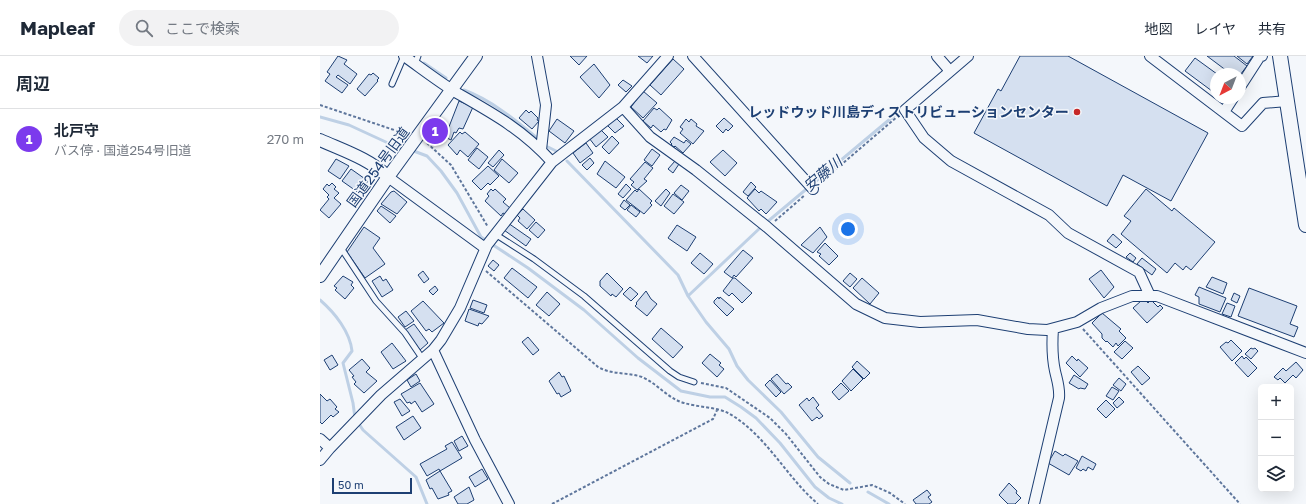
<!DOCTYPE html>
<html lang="ja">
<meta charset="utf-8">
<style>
:root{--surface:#fff;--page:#f2f2f3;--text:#1f2937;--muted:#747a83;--line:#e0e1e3;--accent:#7c3aed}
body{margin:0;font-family:"Golos Text","Noto Sans JP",sans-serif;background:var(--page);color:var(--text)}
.controls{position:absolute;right:12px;bottom:12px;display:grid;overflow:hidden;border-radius:6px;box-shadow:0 4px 16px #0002}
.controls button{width:36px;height:36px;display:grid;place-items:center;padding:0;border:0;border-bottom:1px solid var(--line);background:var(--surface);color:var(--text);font:20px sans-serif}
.compass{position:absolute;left:890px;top:12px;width:36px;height:36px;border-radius:50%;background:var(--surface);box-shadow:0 4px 16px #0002;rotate:222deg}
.scale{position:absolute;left:12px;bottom:10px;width:80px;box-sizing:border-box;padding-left:4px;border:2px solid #1d3f73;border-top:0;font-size:11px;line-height:14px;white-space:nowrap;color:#1d3f73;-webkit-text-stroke:3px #f4f7fb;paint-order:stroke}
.you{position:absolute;left:528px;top:173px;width:14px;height:14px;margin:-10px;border:3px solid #fff;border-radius:50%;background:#1a73e8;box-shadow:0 0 0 6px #1a73e833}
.badge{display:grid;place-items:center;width:26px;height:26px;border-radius:50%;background:var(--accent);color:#fff;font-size:13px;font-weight:700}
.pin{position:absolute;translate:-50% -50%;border:2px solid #fff;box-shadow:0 1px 4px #0006}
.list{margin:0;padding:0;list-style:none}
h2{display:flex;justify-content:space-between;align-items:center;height:52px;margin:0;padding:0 16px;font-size:17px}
h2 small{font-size:13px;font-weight:400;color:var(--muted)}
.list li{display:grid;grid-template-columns:26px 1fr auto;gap:12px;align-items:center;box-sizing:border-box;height:60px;padding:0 16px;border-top:1px solid var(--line)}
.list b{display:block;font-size:15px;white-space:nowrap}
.list p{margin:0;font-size:13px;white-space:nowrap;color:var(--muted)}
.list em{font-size:13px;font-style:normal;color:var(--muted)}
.icon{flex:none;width:22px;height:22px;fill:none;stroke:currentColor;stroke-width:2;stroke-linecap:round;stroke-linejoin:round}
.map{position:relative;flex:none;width:986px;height:448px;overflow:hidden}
header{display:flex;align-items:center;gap:24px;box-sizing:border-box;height:56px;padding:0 20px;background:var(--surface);border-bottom:1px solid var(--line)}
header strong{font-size:19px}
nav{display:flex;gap:22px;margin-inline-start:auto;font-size:14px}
.search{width:280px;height:36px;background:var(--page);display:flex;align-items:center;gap:10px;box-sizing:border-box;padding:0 14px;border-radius:22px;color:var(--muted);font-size:15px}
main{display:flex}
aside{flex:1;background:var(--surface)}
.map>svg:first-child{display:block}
</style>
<header>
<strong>Mapleaf</strong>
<div class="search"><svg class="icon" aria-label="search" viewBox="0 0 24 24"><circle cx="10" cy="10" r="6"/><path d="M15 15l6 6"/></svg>ここで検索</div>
<nav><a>地図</a><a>レイヤ</a><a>共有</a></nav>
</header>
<main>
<aside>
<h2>周辺<small></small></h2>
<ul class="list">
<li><span class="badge">1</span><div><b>北戸守</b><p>バス停 · 国道254号旧道</p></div><em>270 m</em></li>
</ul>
</aside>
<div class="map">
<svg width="986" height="448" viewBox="0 0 986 448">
<rect width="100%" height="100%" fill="#f4f7fb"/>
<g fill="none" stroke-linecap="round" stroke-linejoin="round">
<path stroke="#bed0e5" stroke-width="3" d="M104 7 126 22
M144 34C171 44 194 63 217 82
M0 61 29 69 68 87 86 93
M228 91 236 95
M91 94 107 100 121 115 137 137 161 181 208 212 264 254 318 302 361 335 390 341H405L421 351 436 362 460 387 495 431 509 442 522 448
M247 105 358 219 368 240 386 266 409 293 417 310 428 324 461 356 498 401 530 427
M368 240 440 172 582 53
M0 244C15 257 30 276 32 295L23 307 33 347 35 362 43 374 96 421 107 448
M548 436 569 448"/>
</g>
<path fill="#d5e0f0" stroke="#1d3f73" d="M18 0 27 4 24 8 37 18 30 28 18 19 16 21 28 29 22 37 5 25 10 18 7 16Z
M250 0H267L259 9Z
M318 0H333L327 7Z
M700 0H748L888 77 851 145 803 119 787 150 654 77 678 33 681 35Z
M887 0H914L927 10 920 19 911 18Z
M917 0H933L927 8Z
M875 2 897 18 896 38 865 15Z
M353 3 364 13 341 39 330 29Z
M274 8 290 29 279 42 260 21Z
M53 17 59 22 57 24 58 25 45 40 37 33 49 18 51 19Z
M303 24 312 30 306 36 298 29Z
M323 35 337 47 323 62 311 51Z
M139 45 153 51 143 73 139 72 136 77 134 76 131 84 125 81Z
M334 52 337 54 339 52 352 64 346 74 344 73 341 76 333 69 331 72 323 65Z
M206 54 209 57 211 55 218 62 217 64 219 65 212 73 199 62Z
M296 62 304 70 295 77 287 69Z
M404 62 413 70 408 75 406 73 403 77 396 70Z
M237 63 254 75 245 87 229 75Z
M366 63 369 66 371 63 377 68 376 70 384 75 373 88 360 77 363 73 360 71Z
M280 73 288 81 276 91 269 82Z
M140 76 142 78 145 76 159 88 148 101 140 94 137 99 128 89Z
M292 80 299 87 289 98 282 91Z
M354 81 364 87 366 84 371 88 363 97 355 90 354 91 351 89 352 88 350 86Z
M266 87 273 97 260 107 253 97Z
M157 92 168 101 159 113 148 104Z
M332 93 340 99 332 110 324 104Z
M179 94 184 99 173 111 168 107Z
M403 94 417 107 405 120 390 106Z
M270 102 274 107 267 114 262 109Z
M16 103 29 110 20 123 8 115Z
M182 103 198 117 189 127 174 114Z
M285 105 305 121 296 132 277 118Z
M355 105 359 108 353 117 348 113Z
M325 106 333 112 324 123 327 125 317 134 311 129 314 126 310 123Z
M168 110 179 120 170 129 168 127 161 134 152 125Z
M31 113 48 125 39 137 22 125Z
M431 126 436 131 428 140 423 136Z
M12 127 16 131 14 133 19 137 14 142 21 148 9 162 0 154 9 143 7 141 9 139 3 133 7 128 9 130Z
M306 128 311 133 303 142 298 138Z
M361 129 369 135 362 144 354 137Z
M171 133 173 135 175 133 186 143 183 146 190 152 185 158 183 157 181 160 165 145 169 140 167 138Z
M319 133 332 145 330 147 332 149 324 158 306 144 315 134 317 136Z
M346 133 350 137 341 150 335 145Z
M435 133 439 137 441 135 457 146 446 158 441 153 439 155 427 142Z
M826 133 852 155 854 152 895 186 871 214 866 210 863 214 855 207 847 217 801 178 811 165 804 160Z
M74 135 87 146 77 158 61 148 71 136Z
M353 138 364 146 354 158 344 150Z
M304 144 310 149 305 154 300 150Z
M311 149 320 156 316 161 307 154Z
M61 150 76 160 70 167 57 155Z
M203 153 215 164 207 173 198 165 200 162 197 159Z
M216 166 225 174 218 182 209 174Z
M188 167 211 183 206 190 184 174Z
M357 169 376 181 367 195 348 182Z
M44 171 60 182 53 192 65 208 45 222 27 196Z
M500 171 507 181 493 197 481 189Z
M793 178 802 186 796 192 787 185Z
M505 187 518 200 509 209 499 200 501 198 497 196Z
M423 194 433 202 416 221 414 219 412 222 404 216Z
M380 197 393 208 384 218 371 207Z
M810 197 816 202 813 206 806 201Z
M822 202 836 213 832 219 817 208Z
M173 204 179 209 174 215 168 210Z
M192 212 217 231 208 242 184 222Z
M781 214 794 231 784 242 769 223Z
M103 215 109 223 104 227 98 219Z
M287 217 303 233 296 241 292 238 291 240 280 230V225Z
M530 217 537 223 530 231 523 225Z
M23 220 33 226 31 229 34 232 25 243 15 234 17 232 14 230Z
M60 220 63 225 66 223 73 234 62 241 52 225Z
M892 221 907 227 903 238 886 231Z
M413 222H415L432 237 422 247 412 237 409 240 403 235Z
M542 222 559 237 550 248 533 232Z
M115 230 118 234 113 239 109 235Z
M310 231 318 238 311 245 303 238Z
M879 231 906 242 900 256 879 248V241L875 239Z
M929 232 977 250 970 268 978 271 974 281 918 260Z
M326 235 331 243 337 248 327 260 315 250 317 248 316 247Z
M227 236 240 248 229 260 216 249Z
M914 237 920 240 917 247 911 244Z
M398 241 399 243 400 241 414 253 407 260 394 247V245Z
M153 244 167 249 164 257 150 252Z
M825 244 828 247 831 244 838 251 840 249 843 252 827 267 813 252 821 245Z
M103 245 124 267 112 276 109 273 106 275 91 255Z
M907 247 915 250 911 261 902 258Z
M149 253 169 260 162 268 159 267 158 270 145 265Z
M86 255 94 265 85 271 78 261Z
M782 257 801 273 799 275 806 282 798 290 796 287 793 291 787 285 786 286 782 282V278L772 267Z
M94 268 108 287 100 294 85 274Z
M341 272 363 291 353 302 332 283Z
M208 281 219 294 213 299 202 286Z
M911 284 922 295 912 305 900 291 906 286 908 287Z
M805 285 813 292 802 303 794 296Z
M72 287 86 305 73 313 61 296Z
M931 292 933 293 935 292 938 295 931 303 925 298Z
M390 298 401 307 399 309 404 313 397 321 382 307Z
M12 299 18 309 10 314 4 304Z
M752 300 757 305 758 303 768 312 760 321 746 307Z
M922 300 924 303 926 301 937 312 928 321 915 307Z
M42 303 50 312 46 316 57 325 44 337 34 328 36 326 32 321 34 320 29 314Z
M537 305 550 317 544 323 532 311Z
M976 306 983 314 976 322 973 319 965 327 960 322 958 324 954 321 963 312 966 315Z
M818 310 830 322 822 329 811 316Z
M533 313 543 323 531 335 522 325Z
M239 316 242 321 244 320 251 335 241 341 239 337 237 338 229 325Z
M96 318 100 325 91 331 87 324Z
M457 318 466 328 468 327 472 331 464 338 451 323Z
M754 319 768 328 765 333 760 332 759 333 749 327Z
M799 322 806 328 801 335 793 329Z
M450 324 461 336 456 341 445 329Z
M100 327 114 348 102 356 95 345 91 348 90 346 87 347 81 338Z
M521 327 529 335 519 344 512 336Z
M792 331 799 335 793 344 786 340Z
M0 338 7 345 10 343 17 351 15 353 19 356 13 361 11 359 2 368 0 366Z
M493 341 499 349 496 352 503 360 499 363 497 361 492 365 479 349 487 342 489 345Z
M799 341 804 346 797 352 793 347Z
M80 343 90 355 82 360 74 346Z
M786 344 795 353 786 362 777 353Z
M93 360 101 372 84 384 76 371Z
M142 380 148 390 139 395 134 385Z
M132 386 142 402 120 415 119 413 107 420 100 408 127 393 125 390Z
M735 395 743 400 745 398 758 405 749 419 728 407Z
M762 400 776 408 773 414 768 411 766 415 763 413 761 415 756 412Z
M162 413 168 423 155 431 149 421Z
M120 415 132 435 128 437 129 439 118 443 112 432 110 433 106 424Z
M689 427 697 435 696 437 701 442 695 448H688L679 439Z
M149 431 154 444 147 448H138L134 441Z
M607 434 611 439 608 441 612 446 609 448H596L593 444Z"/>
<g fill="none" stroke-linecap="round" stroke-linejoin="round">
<defs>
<path id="service" d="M95 8 98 0
M72 28 84 0
M175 178 214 203 264 240 350 315 359 321 374 326
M21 192 56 245 85 277 102 302"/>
<path id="minor" d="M84 0C101 12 119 26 137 37 174 58 203 74 232 106
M217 0 226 49 221 94
M373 0 493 133
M617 0 630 15
M648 0 585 54 604 82 631 105 729 159 748 177 819 216 830 240
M830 0 922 70 943 47 967 45
M920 31 940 0H942
M303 51 330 81 376 114 447 171 536 248 565 262 600 266 657 264 708 273 727 274 757 266 781 252 812 240H837L986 297
M904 56 913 42
M68 121 165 192
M113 294 155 384 189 448
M0 383 10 392
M0 404 10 392 61 339 113 294 121 284 140 252 167 189 232 106 303 51 348 0
M714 448 739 342C740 332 737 324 735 315 732 301 732 287 733 273"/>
<path id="tertiary" d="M0 84C22 94 50 103 68 121
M0 220 68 121 156 0"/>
<path id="secondary" d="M960 0 986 169"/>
</defs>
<use href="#service" stroke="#1d3f73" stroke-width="7"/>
<use href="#minor" stroke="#1d3f73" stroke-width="12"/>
<use href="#tertiary" stroke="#1d3f73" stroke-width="14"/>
<use href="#secondary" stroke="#1d3f73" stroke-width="16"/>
<path stroke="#5e769c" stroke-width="2" stroke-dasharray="3 2" stroke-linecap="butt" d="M0 49 86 78
M107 87 131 109 168 171
M501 126 578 60
M455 165 485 139
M166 215 278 311C292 319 308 316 322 321 338 328 347 342 364 347 377 351 396 351 408 357 446 378 466 421 498 448
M763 273 920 448
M381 327 406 332 450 362 466 378 500 421 509 428 524 434 552 429 570 437 585 448
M232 448 393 363 397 354"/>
<use href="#service" stroke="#f4f7fb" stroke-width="5"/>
<use href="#minor" stroke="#f4f7fb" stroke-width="10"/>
<use href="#tertiary" stroke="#f4f7fb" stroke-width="12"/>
<use href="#secondary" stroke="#f4f7fb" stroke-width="14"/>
</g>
<circle fill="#c62828" stroke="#f4f7fb" stroke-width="1.5" cx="757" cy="56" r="4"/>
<g text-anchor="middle" stroke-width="3" stroke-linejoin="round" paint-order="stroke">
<g font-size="14" font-weight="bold" fill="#1d3f73" stroke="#f4f7fb" text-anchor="end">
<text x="749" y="61">レッドウッド川島ディストリビューションセンター</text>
</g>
<g font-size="14" fill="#1d3f73" stroke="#f4f7fb">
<text transform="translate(58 111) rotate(-54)" y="5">国道254号旧道</text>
</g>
<g font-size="15" font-style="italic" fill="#1d3f73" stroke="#f4f7fb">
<text transform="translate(503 118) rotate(-40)" y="5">安藤川</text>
</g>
</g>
</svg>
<div class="controls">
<button>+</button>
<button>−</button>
<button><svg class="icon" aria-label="layers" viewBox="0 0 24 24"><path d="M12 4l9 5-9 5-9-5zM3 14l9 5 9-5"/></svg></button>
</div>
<svg class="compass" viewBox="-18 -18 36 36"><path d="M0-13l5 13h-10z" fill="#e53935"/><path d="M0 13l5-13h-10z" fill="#747a83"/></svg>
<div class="scale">50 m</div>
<div class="you"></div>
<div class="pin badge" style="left:115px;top:75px">1</div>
</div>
</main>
